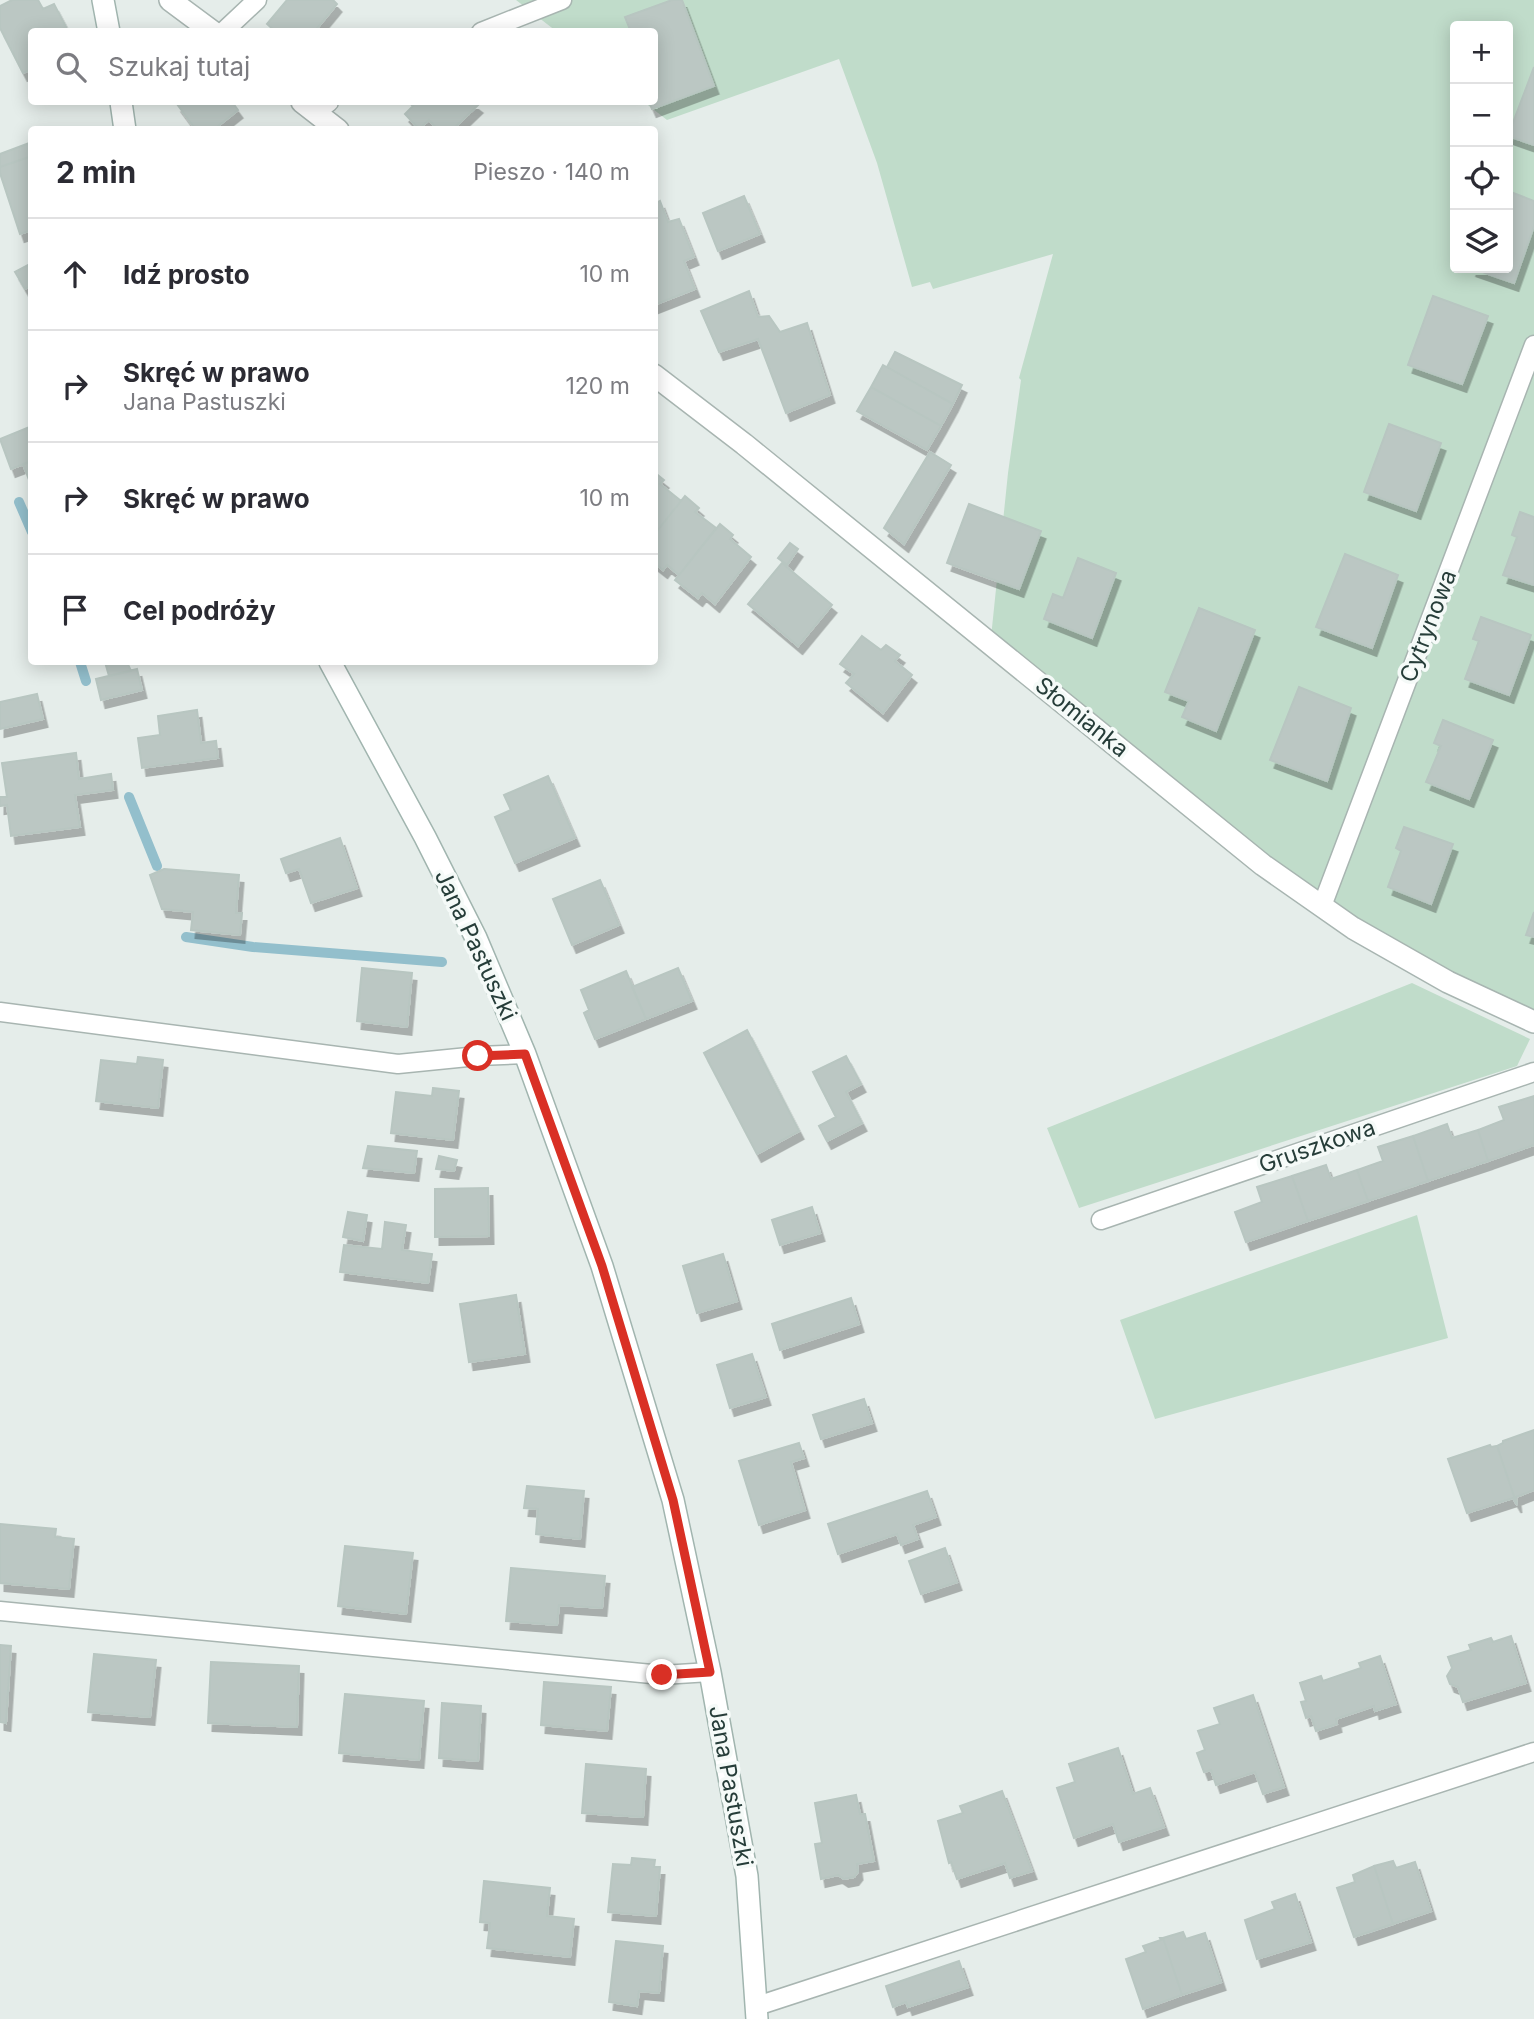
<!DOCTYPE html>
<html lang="pl">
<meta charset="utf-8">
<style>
:root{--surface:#fff;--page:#f2f2f3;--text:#2b2b33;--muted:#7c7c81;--line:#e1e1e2}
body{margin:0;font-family:Inter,sans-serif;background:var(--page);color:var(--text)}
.controls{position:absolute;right:21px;top:21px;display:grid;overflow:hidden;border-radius:7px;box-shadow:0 4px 18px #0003}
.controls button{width:63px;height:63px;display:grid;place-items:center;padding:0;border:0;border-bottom:2px solid var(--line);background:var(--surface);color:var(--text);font:35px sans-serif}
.stop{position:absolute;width:21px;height:21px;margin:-16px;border:5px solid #d93025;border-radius:50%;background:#fff}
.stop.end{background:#d93025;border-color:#fff;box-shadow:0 2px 7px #0008}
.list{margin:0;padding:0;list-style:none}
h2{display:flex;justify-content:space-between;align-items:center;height:91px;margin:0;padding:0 28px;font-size:30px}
h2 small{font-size:23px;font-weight:400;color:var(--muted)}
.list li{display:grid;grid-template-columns:46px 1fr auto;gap:21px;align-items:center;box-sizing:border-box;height:112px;padding:0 28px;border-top:2px solid var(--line)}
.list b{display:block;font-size:26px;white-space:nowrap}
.list p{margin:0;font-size:23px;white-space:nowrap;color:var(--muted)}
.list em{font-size:23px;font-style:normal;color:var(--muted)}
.icon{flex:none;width:38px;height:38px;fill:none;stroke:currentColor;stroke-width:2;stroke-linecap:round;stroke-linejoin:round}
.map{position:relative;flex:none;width:1534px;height:2019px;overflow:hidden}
.search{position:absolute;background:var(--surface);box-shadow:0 4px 18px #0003;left:28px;top:28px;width:630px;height:77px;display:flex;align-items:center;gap:18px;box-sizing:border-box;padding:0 24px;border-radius:7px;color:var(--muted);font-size:26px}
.panel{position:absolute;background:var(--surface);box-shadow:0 4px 18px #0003;left:28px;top:126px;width:630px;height:539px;border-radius:7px}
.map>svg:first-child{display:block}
</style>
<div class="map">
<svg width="1534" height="2019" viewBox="0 0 1534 2019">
<defs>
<filter id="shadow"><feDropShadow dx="4.5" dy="8" stdDeviation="0" flood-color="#0004"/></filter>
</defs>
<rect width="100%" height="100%" fill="#e5edea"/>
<path fill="#c0dcca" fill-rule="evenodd" d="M516 0H1534V1019L1288 889 990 647 1008 473 1021 380 1019 378 1053 254 933 289 930 282 912 287 877 163 839 59 667 120 644 102H654V32L556 31ZM1455 26H1508V268H1455Z
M1412 983 1530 1039 1517 1066 1079 1208 1047 1128Z
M1417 1215 1448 1338 1155 1419 1120 1320Z"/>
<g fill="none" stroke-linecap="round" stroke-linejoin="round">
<path stroke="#93bfcc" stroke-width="10" d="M19 502 32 532
M80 662 86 681
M129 797 157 866
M186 937 253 947 442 962"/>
</g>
<path fill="#bbc7c3" stroke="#b8c6c1" stroke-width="2" filter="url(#shadow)" d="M12 0H38L43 9 54 4 66 27 57 32H32V69L23 73 0 28V6Z
M287 0H333L337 4 314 32H276L267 24Z
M672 0H682L714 86 652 109 649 102H654V32H631L625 17Z
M1534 67V145L1508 136Z
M180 102H232L238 110 213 130H196L177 104Z
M408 102H474L478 105 452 130H438L429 120 419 129 405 114 413 106Z
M32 142V156L0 167V154Z
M32 156V230L20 234 0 173V167Z
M1508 191 1534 201V226L1514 283 1471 268H1508Z
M744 196 760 234 718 251 703 213Z
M660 201 668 222 679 219 694 257 684 261 695 289 654 305V204Z
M32 263V285L25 289 15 272Z
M749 291 758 317 769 316 780 332 807 323 830 395 786 413 758 339 719 352 701 311Z
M1433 296 1488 316 1462 384 1408 365Z
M895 352 962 385 953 404 887 367Z
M883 365 953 404 941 426 871 387Z
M871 387 941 426 927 450 857 411Z
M1389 424 1441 443 1416 511 1364 492Z
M32 426V461L11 469 0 439Z
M930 452 951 465 904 544 884 528Z
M32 461V485H31L23 464Z
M654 472 664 480 660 484 681 501 654 535Z
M685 496 699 508 695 512 716 528 679 575 667 565 663 570 654 563V535Z
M969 504 1041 531 1019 589 947 563Z
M1520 512 1534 517V585L1503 575 1517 537 1512 535Z
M720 524 733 535 730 539 751 557 715 604 702 593 698 598 675 580Z
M790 543 798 549 787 565 778 558Z
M1345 554 1398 575 1372 648 1316 627Z
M1078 558 1116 573 1092 638 1044 619 1053 594 1063 598Z
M782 563 832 605 798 646 748 604Z
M1199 608 1255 630 1216 731 1182 717 1189 701 1165 692Z
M1481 617 1531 635 1509 695 1465 679 1479 641 1473 639Z
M862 636 881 650 886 645 900 655 895 661 912 675 883 713 846 683 854 674 840 664Z
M105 662H127L131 671 109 676Z
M137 669 142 690 101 700 96 679Z
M1299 687 1351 708 1327 781 1270 760Z
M37 694 43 719 0 729V702Z
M197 710 201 743 216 741 218 758 142 768 138 738 160 735 158 716Z
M1443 720 1493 740 1469 799 1426 782 1441 746 1434 743Z
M76 753 79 779 111 774 113 790 75 795 80 827 11 836 7 805 0 806V797H7L2 763Z
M548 776 575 838 515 863 495 817 511 810 504 795Z
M1404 827 1453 844 1431 904 1388 887 1401 851 1396 848Z
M340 838 357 888 311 903 299 869 286 873 281 859Z
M164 869 239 875 236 913H242L240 935 191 930 193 912 162 909 150 875Z
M600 880 619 925 572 945 553 899Z
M1534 912V937L1526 935Z
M362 968 412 973 407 1027 357 1021Z
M678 968 692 1001 646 1019 632 987Z
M626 971 646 1019 595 1039 584 1013 589 1010 581 990Z
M747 1030 799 1131 757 1154 704 1053Z
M846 1056 861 1084 846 1092 862 1123 827 1141 819 1126 836 1117 813 1072Z
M138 1057 163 1060 158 1108 96 1101 101 1060 137 1064Z
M433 1088 459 1091 453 1140 391 1133 396 1092 432 1096Z
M1534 1096V1145L1488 1161 1478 1130 1504 1120 1499 1107Z
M1447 1124 1452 1138 1478 1130 1488 1161 1428 1181 1413 1136Z
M1413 1136 1428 1181 1368 1201 1357 1170 1383 1161 1378 1147Z
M368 1146 417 1151 414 1173 363 1168Z
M439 1156 457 1160 454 1171 436 1169Z
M1326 1165 1331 1179 1357 1170 1368 1201 1308 1221 1292 1176Z
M1292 1176 1308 1221 1246 1242 1235 1212 1262 1202 1257 1187Z
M488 1188 489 1236 435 1237V1189Z
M812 1207 820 1233 780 1245 772 1220Z
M348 1212 367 1215 363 1241 343 1237Z
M385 1222 406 1225 402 1250 432 1254 428 1283 340 1272 344 1245 382 1249Z
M723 1254 737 1301 697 1313 683 1266Z
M516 1295 525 1354 469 1362 460 1304Z
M851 1298 859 1324 780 1350 772 1324Z
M752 1354 766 1397 730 1408 717 1365Z
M864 1399 872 1423 821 1439 813 1415Z
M1534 1430V1490L1516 1497 1517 1505 1497 1446 1503 1443V1441Z
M799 1443 804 1458 791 1462 805 1510 759 1525 739 1461Z
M1490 1445 1491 1447 1497 1446 1517 1505 1513 1498 1467 1513 1448 1459Z
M527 1486 584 1491 580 1539 536 1534 538 1509 524 1508Z
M927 1491 936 1517 913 1525 918 1539 901 1545 897 1534 838 1554 828 1524Z
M0 1524 56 1529 55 1537 74 1539 69 1589 0 1583Z
M345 1546 413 1553 406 1614 338 1606Z
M945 1548 957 1582 921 1594 909 1561Z
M511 1568 605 1576 602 1608 559 1605 557 1625 506 1621Z
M1511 1636 1526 1683 1463 1702 1458 1687 1450 1684 1447 1676 1452 1668 1448 1657 1471 1650 1469 1645 1491 1638 1493 1642Z
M0 1645 11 1646 6 1723 0 1722Z
M94 1654 156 1660 150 1717 88 1712Z
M1380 1656 1396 1704 1375 1711 1374 1706 1336 1719 1337 1724 1316 1731 1311 1716 1306 1718 1301 1702 1306 1701 1300 1683 1321 1676 1323 1681 1361 1668 1359 1663Z
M211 1662 299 1666 297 1727 208 1723Z
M544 1682 611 1687 607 1731 541 1725Z
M345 1694 424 1701 419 1760 339 1753Z
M1253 1695 1284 1787 1263 1794 1255 1772 1216 1785 1211 1770 1204 1772 1197 1753 1205 1750 1198 1731 1220 1724 1214 1708Z
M442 1703 481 1706 478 1761 439 1758Z
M1118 1748 1133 1794 1150 1788 1164 1827 1119 1842 1113 1824 1074 1838 1057 1788 1075 1782 1069 1764Z
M586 1764 646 1769 643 1817 582 1813Z
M1002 1791 1032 1871 1010 1878 1005 1863 957 1879 951 1862 949 1863 938 1821 963 1813 960 1806Z
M856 1795 860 1814H865L874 1861 857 1864 858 1872 854 1877 844 1879 838 1875 821 1879 815 1844 822 1843 815 1803Z
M632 1858 655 1860 654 1867H660L656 1916 608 1912 613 1864 631 1865Z
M1393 1861 1396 1868 1415 1862 1431 1911 1393 1924 1374 1866Z
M1374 1866 1393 1924 1354 1937 1337 1888 1355 1882 1353 1875Z
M484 1881 550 1888 547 1916 574 1919 570 1957 487 1948 490 1923 480 1922Z
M1295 1894 1311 1942 1257 1959 1245 1920 1275 1909 1272 1902Z
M1183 1932 1186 1939 1205 1933 1221 1982 1182 1995 1163 1938Z
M1160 1938H1163L1182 1995 1143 2009 1126 1959 1146 1952 1143 1946 1161 1940Z
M616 1941 663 1946 659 1993 639 1991 637 2006 609 2002Z
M959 1961 968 1987 908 2007 906 2002 893 2007 886 1986Z"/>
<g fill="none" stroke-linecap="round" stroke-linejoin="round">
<defs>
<path id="lane" d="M223 32 257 0
M481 32 562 0
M316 112 329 102
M1322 906 1534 345
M0 1012 398 1064 478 1056 525 1054
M1101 1220 1534 1072
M0 1611 662 1675 710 1672
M757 2006 1534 1752"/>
<path id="street" d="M170 0 213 32
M302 102 338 130
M654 375 744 444 1263 865 1353 928 1448 982 1534 1022"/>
<path id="secondary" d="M103 0 109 32
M121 102 125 130
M330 662 425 837 476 938 525 1054 602 1266 673 1500 710 1672 747 1876 757 2019"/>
</defs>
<use href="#lane" stroke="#a8b5b1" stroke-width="21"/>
<use href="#street" stroke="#a8b5b1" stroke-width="24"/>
<use href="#secondary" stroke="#a1b5af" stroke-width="24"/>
<use href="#lane" stroke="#fff" stroke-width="18"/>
<use href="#street" stroke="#fff" stroke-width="21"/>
<use href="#secondary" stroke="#fff" stroke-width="21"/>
</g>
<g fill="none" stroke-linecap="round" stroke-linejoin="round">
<path stroke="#d93025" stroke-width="9" d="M478 1056 525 1054 602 1266 673 1500 710 1672 662 1675"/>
</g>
<g text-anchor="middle" stroke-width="7" stroke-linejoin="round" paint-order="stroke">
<g font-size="23" fill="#263d39" stroke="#f5faf8">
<text transform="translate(1428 626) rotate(-69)" y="8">Cytrynowa</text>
<text transform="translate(1082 717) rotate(39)" y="8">Słomianka</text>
<text transform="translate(476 945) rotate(65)" y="8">Jana Pastuszki</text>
<text transform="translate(1317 1146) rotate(-19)" y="8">Gruszkowa</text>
<text transform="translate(731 1786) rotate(80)" y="8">Jana Pastuszki</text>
</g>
</g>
</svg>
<div class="controls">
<button>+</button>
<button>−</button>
<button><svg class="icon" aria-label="locate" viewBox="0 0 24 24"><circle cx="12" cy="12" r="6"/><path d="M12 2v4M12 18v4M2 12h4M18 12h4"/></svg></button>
<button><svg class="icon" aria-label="layers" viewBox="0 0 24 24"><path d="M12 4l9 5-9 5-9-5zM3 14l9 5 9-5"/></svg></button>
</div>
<div class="stop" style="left:478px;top:1056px"></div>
<div class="stop end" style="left:662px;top:1675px"></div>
<div class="search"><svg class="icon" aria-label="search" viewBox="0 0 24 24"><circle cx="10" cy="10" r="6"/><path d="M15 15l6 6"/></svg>Szukaj tutaj</div>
<section class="panel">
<h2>2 min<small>Pieszo · 140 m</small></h2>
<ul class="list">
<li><svg class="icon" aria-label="ahead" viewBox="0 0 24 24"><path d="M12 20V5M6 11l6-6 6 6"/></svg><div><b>Idź prosto</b></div><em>10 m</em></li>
<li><svg class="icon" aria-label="right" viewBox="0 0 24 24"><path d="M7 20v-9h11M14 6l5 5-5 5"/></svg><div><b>Skręć w prawo</b><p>Jana Pastuszki</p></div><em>120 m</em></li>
<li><svg class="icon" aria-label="right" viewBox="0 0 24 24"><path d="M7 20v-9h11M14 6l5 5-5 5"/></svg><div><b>Skręć w prawo</b></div><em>10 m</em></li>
<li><svg class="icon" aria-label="arrive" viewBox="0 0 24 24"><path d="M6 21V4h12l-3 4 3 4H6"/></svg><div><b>Cel podróży</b></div></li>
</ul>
</section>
</div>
